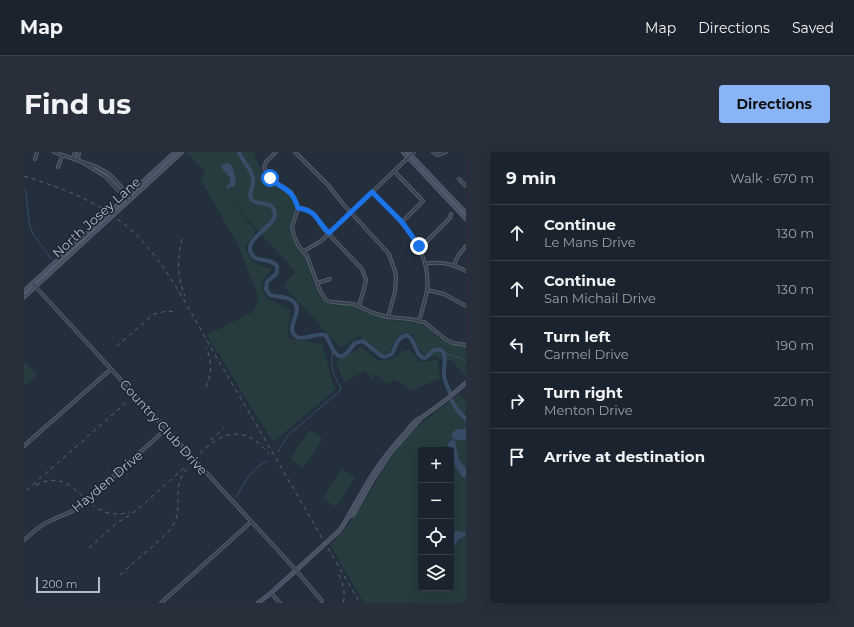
<!DOCTYPE html>
<meta charset="utf-8">
<style>
:root{--surface:#1b232e;--page:#282f3a;--text:#f1f3f6;--muted:#a0a4aa;--line:#39404a;--accent:#8ab4f8}
body{margin:0;font-family:Montserrat,sans-serif;background:var(--page);color:var(--text)}
.controls{position:absolute;right:12px;bottom:12px;display:grid;overflow:hidden;border-radius:4px;box-shadow:0 4px 16px #0002}
.controls button{width:36px;height:36px;display:grid;place-items:center;padding:0;border:0;border-bottom:1px solid var(--line);background:var(--surface);color:var(--text);font:20px sans-serif}
.scale{position:absolute;left:12px;bottom:10px;width:64px;box-sizing:border-box;padding-left:4px;border:2px solid #b4bcc9;border-top:0;font-size:11px;line-height:14px;white-space:nowrap;color:#b4bcc9;-webkit-text-stroke:3px #1d2633;paint-order:stroke}
.stop{position:absolute;width:12px;height:12px;margin:-9px;border:3px solid #1a73e8;border-radius:50%;background:#fff}
.stop.end{background:#1a73e8;border-color:#fff;box-shadow:0 1px 4px #0008}
.list{margin:0;padding:0;list-style:none}
h2{display:flex;justify-content:space-between;align-items:center;height:52px;margin:0;padding:0 16px;font-size:17px}
h2 small{font-size:13px;font-weight:400;color:var(--muted)}
.list li{display:grid;grid-template-columns:26px 1fr auto;gap:12px;align-items:center;box-sizing:border-box;height:56px;padding:0 16px;border-top:1px solid var(--line)}
.list b{display:block;font-size:15px;white-space:nowrap}
.list p{margin:0;font-size:13px;white-space:nowrap;color:var(--muted)}
.list em{font-size:13px;font-style:normal;color:var(--muted)}
.icon{flex:none;width:22px;height:22px;fill:none;stroke:currentColor;stroke-width:2;stroke-linecap:round;stroke-linejoin:round}
.map{position:relative;flex:none;width:442px;height:451px;overflow:hidden;border-radius:4px}
header{display:flex;align-items:center;gap:24px;box-sizing:border-box;height:56px;padding:0 20px;background:var(--surface);border-bottom:1px solid var(--line)}
header strong{font-size:19px}
nav{display:flex;gap:22px;margin-inline-start:auto;font-size:14px}
.intro{display:flex;align-items:center;justify-content:space-between;box-sizing:border-box;height:96px;padding:0 24px}
h1{margin:0;font-size:28px}
.button{padding:10px 18px;border-radius:4px;background:var(--accent);color:#111;font-size:14px;font-weight:700}
main{display:flex;gap:24px;padding:0 24px}
aside{flex:1;background:var(--surface);border-radius:4px;box-shadow:0 4px 16px #0002}
.map>svg:first-child{display:block}
</style>
<header>
<strong>Map</strong>
<nav><a>Map</a><a>Directions</a><a>Saved</a></nav>
</header>
<div class="intro"><h1>Find us</h1><a class="button">Directions</a></div>
<main>
<div class="map">
<svg width="442" height="451" viewBox="0 0 442 451">
<rect width="100%" height="100%" fill="#242f3e"/>
<path fill="#263c3f" fill-rule="evenodd" d="M162 0H232L230 3C234 10 239 24 245 29 252 36 264 38 269 47 275 60 264 70 267 83 269 92 278 97 282 105 287 117 288 132 295 143 303 156 318 151 331 154 336 156 341 160 347 162 355 165 365 167 374 169 381 170 387 169 394 171 403 173 407 180 414 185 422 192 432 193 442 195V225L428 209 401 203 394 195 388 182 381 180C379 182 376 182 375 184 368 191 369 200 359 203L335 184 317 196 259 133 272 120 196 37 232 79 221 95 228 110 248 117 237 132 243 146 266 158 264 186 298 192 311 238 249 290 183 183 229 160 235 146 213 91 176 27 182 21Z
M338 195 353 208 369 207 378 199 386 198 395 210 414 208 416 227 387 238 372 228 362 232 352 222 348 227 341 219 320 230 312 209Z
M0 209 13 223 0 234Z
M435 242 442 248V451H340L306 393C336 365 352 324 377 292 393 272 415 257 435 242ZM397 298H427V436H397Z
M286 278 299 287 279 316 266 307Z
M318 317 331 326 312 355 299 346Z"/>
<path fill="#394c67" d="M202 11C211 12 210 23 212 31L209 35H205L204 38 202 35 206 31V25L199 18 197 14Z
M433 277H442V288H432L428 286V281Z
M428 288 431 289 435 308 442 316V325H438L427 307V298H424C423 293 424 290 428 288Z
M433 379 441 380 442 383 434 388 427 400V380Z"/>
<g fill="none" stroke-linecap="round" stroke-linejoin="round">
<path stroke="#394c67" stroke-width="1" d="M0 36 2 40 5 71 9 82 28 108
M418 200 439 207 442 211
M254 300 264 283 316 239 317 236C310 224 305 214 309 199
M212 346C220 330 227 317 243 309"/>
<path stroke="#394c67" stroke-width="4" d="M215 0C218 10 228 16 229 27 230 34 223 43 228 48 232 52 241 51 246 53 266 71 218 83 227 101 232 112 245 104 253 114V121L243 130 242 137 246 143C252 145 259 144 265 147 286 156 257 176 273 185 281 189 292 180 301 183 307 188 310 213 323 201 326 198 328 194 331 191L339 189 356 203 360 205 368 202C372 194 373 185 383 183 393 189 390 204 401 206 405 204 407 199 411 198 426 194 419 216 420 223 420 229 424 235 426 241
M428 249 434 259 442 267"/>
<defs>
<path id="street" d="M30 0 73 15 85 22 108 46
M252 0 242 10 240 15 245 26 267 40 271 47 274 56 268 75 270 84 274 93 283 104 296 139 302 148 307 150 330 152 349 161 364 165 386 167 400 170 421 187 429 191 442 193
M271 0 304 33 320 53 365 102 371 119 372 126 371 140 364 165
M409 0 413 3 422 0
M49 6 51 0
M11 7 13 0
M54 7 55 0
M56 9 81 24 104 49
M34 15 38 3
M370 19 399 49 378 70
M435 27 442 34
M348 40C376 68 408 96 403 139 401 149 398 159 395 169
M274 56 282 57 290 62 299 76 338 117 342 128 341 133 335 154
M395 94 404 88 426 66 427 62
M280 99 297 89 390 0
M401 112C417 109 428 112 442 119
M430 113 434 104 442 94
M8 131 271 417 298 449
M293 131 306 127
M403 138 420 142 442 154
M0 294 87 217
M0 388C7 382 14 375 22 371 33 365 44 362 54 356L141 278
M247 441 256 451
M137 451 227 370"/>
<path id="secondary" d="M379 0 442 67
M384 0 442 61
M0 139 151 0
M0 145 158 0
M326 364 329 363 348 329 367 300 397 266
M234 451 247 441 315 379C323 369 327 358 334 347 347 323 363 300 382 280 386 275 391 267 397 266L423 247 442 231"/>
</defs>
<use href="#street" stroke="#565f6c" stroke-width="4"/>
<use href="#secondary" stroke="#565f6c" stroke-width="4.5"/>
<use href="#street" stroke="#38414e" stroke-width="2"/>
<use href="#secondary" stroke="#465061" stroke-width="2.5"/>
<path stroke="#5a6575" stroke-width="1" stroke-dasharray="4 4" stroke-linecap="butt" d="M0 24C40 37 75 49 107 78 143 110 168 164 193 206 241 287 288 369 336 451
M158 87C153 106 153 126 161 144
M93 194 130 162 143 159 152 160
M182 235C188 221 188 210 182 195
M187 288 200 276
M12 333C56 311 59 374 106 360
M3 338 104 249
M65 396 93 371 112 359 160 316
M96 423C106 414 117 404 128 395 135 388 144 382 149 373 158 359 151 343 156 329 159 320 166 313 172 306 196 279 220 271 245 302
M315 423C319 432 322 441 319 451"/>
</g>
<g fill="none" stroke-linecap="round" stroke-linejoin="round">
<path stroke="#1a73e8" stroke-width="5" d="M246 26C259 39 267 34 274 56 294 59 292 69 305 81L348 40 378 70 395 94"/>
</g>
<g text-anchor="middle" stroke-width="3.5" stroke-linejoin="round" paint-order="stroke">
<g font-size="13" fill="#b4bcc9" stroke="#1d2633">
<text transform="translate(72 65) rotate(-42)" y="5">North Josey Lane</text>
<text transform="translate(140 275) rotate(48)" y="5">Country Club Drive</text>
<text transform="translate(83 329) rotate(-40)" y="5">Hayden Drive</text>
</g>
</g>
</svg>
<div class="controls">
<button>+</button>
<button>−</button>
<button><svg class="icon" aria-label="locate" viewBox="0 0 24 24"><circle cx="12" cy="12" r="6"/><path d="M12 2v4M12 18v4M2 12h4M18 12h4"/></svg></button>
<button><svg class="icon" aria-label="layers" viewBox="0 0 24 24"><path d="M12 4l9 5-9 5-9-5zM3 14l9 5 9-5"/></svg></button>
</div>
<div class="scale">200 m</div>
<div class="stop" style="left:246px;top:26px"></div>
<div class="stop end" style="left:395px;top:94px"></div>
</div>
<aside>
<h2>9 min<small>Walk · 670 m</small></h2>
<ul class="list">
<li><svg class="icon" aria-label="ahead" viewBox="0 0 24 24"><path d="M12 20V5M6 11l6-6 6 6"/></svg><div><b>Continue</b><p>Le Mans Drive</p></div><em>130 m</em></li>
<li><svg class="icon" aria-label="ahead" viewBox="0 0 24 24"><path d="M12 20V5M6 11l6-6 6 6"/></svg><div><b>Continue</b><p>San Michail Drive</p></div><em>130 m</em></li>
<li><svg class="icon" aria-label="left" viewBox="0 0 24 24"><path d="M17 20v-9H6M10 6l-5 5 5 5"/></svg><div><b>Turn left</b><p>Carmel Drive</p></div><em>190 m</em></li>
<li><svg class="icon" aria-label="right" viewBox="0 0 24 24"><path d="M7 20v-9h11M14 6l5 5-5 5"/></svg><div><b>Turn right</b><p>Menton Drive</p></div><em>220 m</em></li>
<li><svg class="icon" aria-label="arrive" viewBox="0 0 24 24"><path d="M6 21V4h12l-3 4 3 4H6"/></svg><div><b>Arrive at destination</b></div></li>
</ul>
</aside>
</main>
